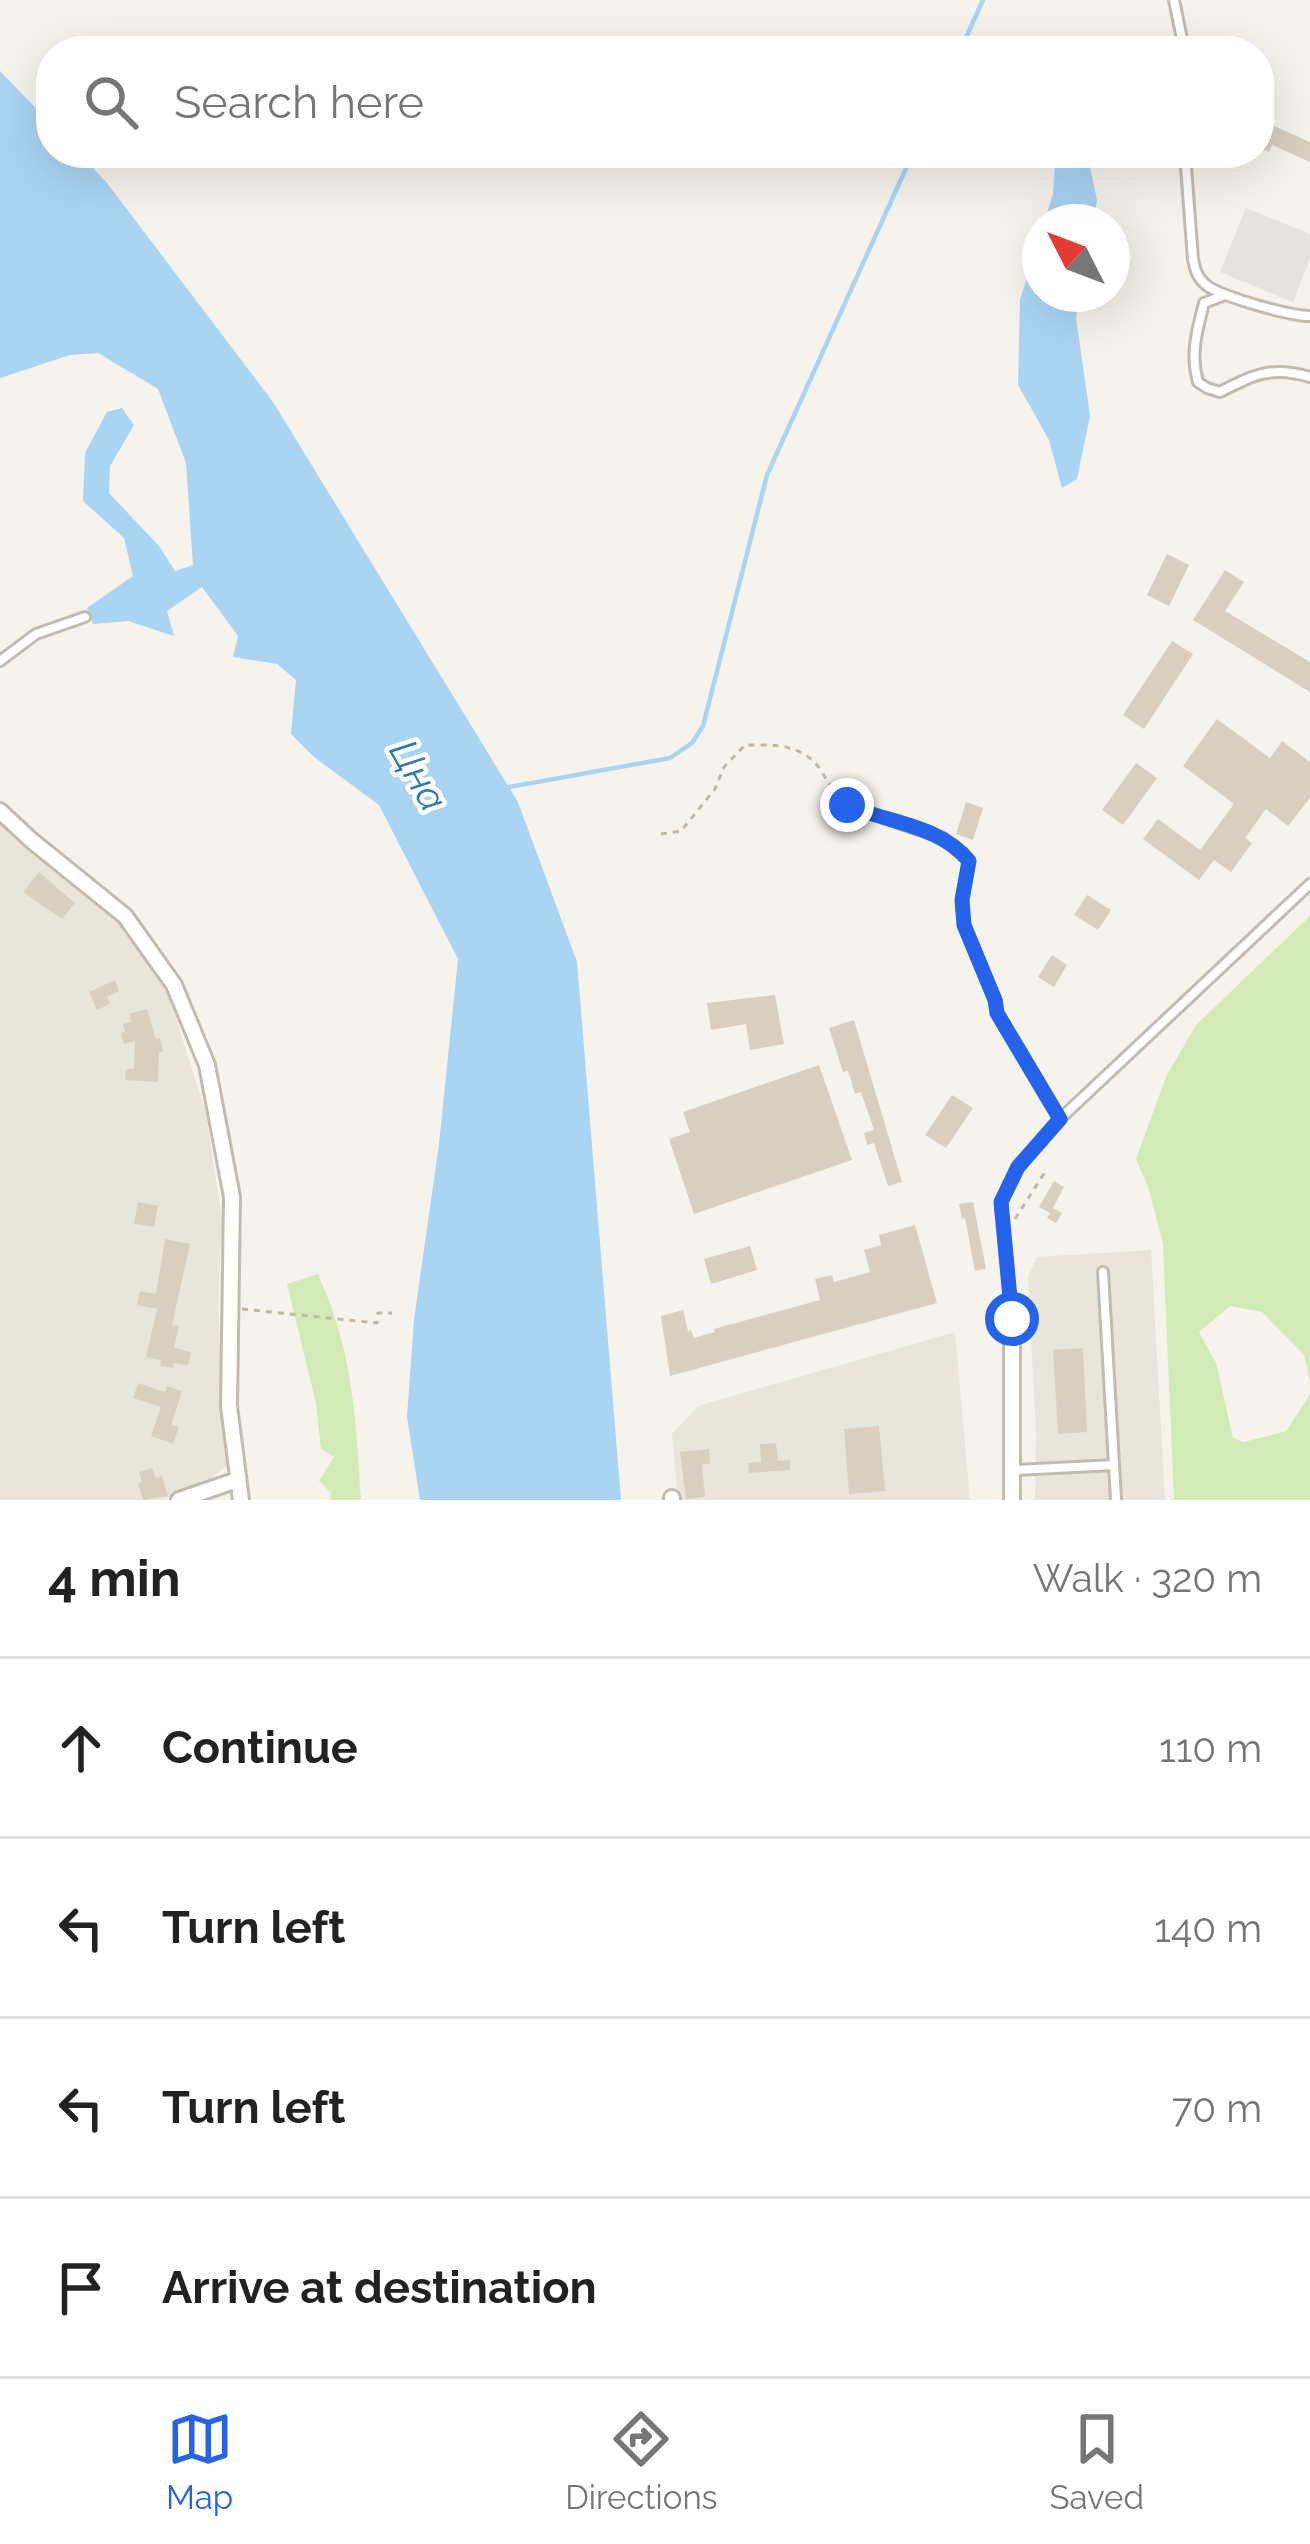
<!DOCTYPE html>
<meta charset="utf-8">
<style>
:root{--surface:#fff;--page:#f6f6f6;--text:#222;--muted:#767676;--line:#e0e0e0;--accent:#2563eb}
body{margin:0;font-family:Raleway,sans-serif;background:var(--page);color:var(--text)}
.compass{position:absolute;left:1022px;top:204px;width:108px;height:108px;border-radius:50%;background:var(--surface);box-shadow:0 12px 48px #0002;rotate:312deg}
.stop{position:absolute;width:36px;height:36px;margin:-27px;border:9px solid #2563eb;border-radius:50%;background:#fff}
.stop.end{background:#2563eb;border-color:#fff;box-shadow:0 3px 12px #0008}
.list{margin:0;padding:0;list-style:none}
h2{display:flex;justify-content:space-between;align-items:center;height:156px;margin:0;padding:0 48px;font-size:51px}
h2 small{font-size:39px;font-weight:400;color:var(--muted)}
.list li{display:grid;grid-template-columns:78px 1fr auto;gap:36px;align-items:center;box-sizing:border-box;height:180px;padding:0 48px;border-top:3px solid var(--line)}
.list b{display:block;font-size:45px;white-space:nowrap}
.list em{font-size:39px;font-style:normal;color:var(--muted)}
.icon{flex:none;width:66px;height:66px;fill:none;stroke:currentColor;stroke-width:2;stroke-linecap:round;stroke-linejoin:round}
.map{position:relative;flex:none;width:1310px;height:1500px;overflow:hidden}
.search{position:absolute;background:var(--surface);box-shadow:0 12px 48px #0002;left:36px;right:36px;top:36px;height:132px;display:flex;align-items:center;gap:30px;box-sizing:border-box;padding:0 42px;border-radius:48px;color:var(--muted);font-size:45px}
.sheet{height:876px;background:var(--surface)}
nav{display:flex;justify-content:space-around;align-items:center;box-sizing:border-box;height:168px;border-top:3px solid var(--line);background:var(--surface);font-size:33px;color:var(--muted)}
nav a{display:grid;justify-items:center;gap:6px}
nav .on{color:var(--accent)}
.map>svg:first-child{display:block}
</style>
<div class="map">
<svg width="1310" height="1500" viewBox="0 0 1310 1500">
<rect width="100%" height="100%" fill="#f6f3ec"/>
<path fill="#eae5da" d="M0 823 123 924 169 997 206 1113 222 1221 218 1307 228 1465 200 1487 161 1500H0Z
M1151 1250 1165 1500H1035L1036 1435 1028 1276 1037 1257Z
M955 1332 970 1500H678L672 1434 698 1406Z"/>
<path fill="#e6e2dd" d="M1246 208 1310 234V259L1293 302 1220 272Z"/>
<path fill="#d2eab5" d="M1310 916V1381L1304 1355 1262 1312 1230 1306 1199 1332 1216 1363 1233 1438 1244 1442 1286 1431 1310 1395V1500H1174L1163 1244 1149 1189 1136 1159 1166 1077 1196 1025Z
M318 1274C325 1291 333 1309 338 1328 355 1384 357 1442 361 1500H330L331 1493 319 1481 334 1457 321 1449 316 1403 287 1284Z"/>
<path fill="#a9d4f2" d="M0 71 51 124V153H79L107 183 273 402 518 802 577 962 621 1500H420L407 1417 414 1320 439 1144 458 959 379 805 314 757 291 734 296 680 277 664 233 657 238 636 202 587 167 611 174 636 128 621 93 624 87 608 133 576 124 538 83 501 85 453 107 412 122 408 134 425 110 466 109 493 159 546 175 571 193 565 186 463 158 389 98 353 70 355 0 378Z
M1056 153H1087L1097 200 1093 222H1044L1053 194Z
M1040 235V294H1080L1076 318 1090 416 1077 479 1062 488 1049 440 1018 385 1020 300Z"/>
<g fill="none" stroke-linecap="round" stroke-linejoin="round">
<path stroke="#a9d4f2" stroke-width="4.5" d="M960 51 983 0
M504 788 670 758 692 743 703 726 767 475 913 153"/>
</g>
<path fill="#d8cfc1" d="M1259 119 1310 142V162L1272 145 1269 152 1259 148Z
M1167 554 1189 565 1169 606 1147 595Z
M1225 570 1244 582 1225 611 1310 662V692L1193 620Z
M1172 641 1193 654 1144 729 1123 715Z
M1217 719 1270 758 1282 741 1310 762V798L1288 826 1266 809 1245 838 1252 843 1231 872 1214 860 1199 880 1143 839 1158 819 1200 850 1234 804 1183 766Z
M1136 763 1157 778 1123 825 1102 810Z
M966 802 983 808 973 840 956 834Z
M39 872 75 903 62 919 23 892Z
M1087 895 1111 910 1098 930 1074 915Z
M1052 955 1067 965 1054 987 1038 977Z
M115 980 119 991 107 997 110 1004 97 1010 89 992Z
M775 995 784 1044 750 1050 746 1024 711 1030 707 1003Z
M147 1009 156 1039 160 1038 163 1051 159 1052 158 1082 125 1080 126 1069H134L135 1041 124 1044 121 1033 125 1032 123 1024 132 1022 129 1014Z
M854 1020 902 1182 888 1186 874 1143 867 1145 864 1133 874 1130 861 1092 855 1094 848 1071 843 1072 829 1028Z
M819 1065 852 1160 694 1214 669 1139 690 1132 683 1112Z
M952 1095 973 1108 946 1148 925 1135Z
M1054 1181 1064 1187 1053 1208 1062 1213 1056 1223 1047 1218 1050 1213 1039 1207Z
M138 1202 158 1206 154 1227 134 1224Z
M973 1202 986 1269 975 1271 965 1218 962 1219 959 1204Z
M915 1225 937 1303 670 1376 661 1316 683 1310 688 1331 691 1330 694 1338 715 1332 714 1329 820 1300 815 1279 832 1275 834 1282 870 1272 864 1250 881 1245 879 1235Z
M165 1239 190 1244 172 1325 179 1326 174 1348 191 1352 188 1365 174 1363 173 1368 160 1366 161 1360 146 1357 157 1309 137 1305 140 1291 156 1294Z
M750 1246 757 1270 711 1284 704 1259Z
M1083 1348 1087 1432 1058 1434 1053 1350Z
M138 1383 165 1392 167 1386 182 1391 172 1422V1425L179 1427 173 1444 151 1436 161 1407 133 1398Z
M879 1426 885 1491 849 1494 844 1429Z
M776 1443 778 1461 790 1460V1470L749 1473 748 1463 761 1462 760 1444Z
M709 1449 710 1464H702L705 1497 686 1499 680 1452Z
M152 1468 156 1478 162 1476 168 1496 143 1500 138 1483 142 1482 139 1472Z"/>
<g fill="none" stroke-linecap="round" stroke-linejoin="round">
<defs>
<path id="service" d="M1174 0 1182 39 1181 51
M1185 153 1193 259C1195 270 1197 277 1206 285 1222 297 1290 316 1310 316
M1225 295 1204 303C1197 331 1190 354 1198 382L1207 388 1220 392C1255 374 1271 366 1310 377
M0 661 36 634 85 617
M898 823 943 838 969 861 962 900 964 925 996 1001 997 1013 1060 1119
M1103 1272 1116 1500
M1012 1318 1001 1202 1017 1167 1060 1119 1310 884
M1014 1470 1114 1465"/>
<path id="minor" d="M0 811 31 840 125 916 174 985 207 1065 232 1197 229 1406 241 1500
M1012 1319V1500
M672 1498V1500
M179 1500 237 1480"/>
</defs>
<use href="#service" stroke="#c2bbae" stroke-width="14"/>
<use href="#minor" stroke="#c2bbae" stroke-width="20"/>
<path stroke="#c4b79f" stroke-width="3" stroke-dasharray="6 6" stroke-linecap="butt" d="M661 834 681 831 715 789 724 767 745 745C768 745 792 743 811 759 821 767 826 781 834 791 847 808 866 814 885 819
M1015 1219 1045 1172
M242 1309 377 1323 378 1313H392"/>
<use href="#service" stroke="#fff" stroke-width="8"/>
<use href="#minor" stroke="#fff" stroke-width="14"/>
</g>
<g fill="none" stroke-linecap="round" stroke-linejoin="round">
<path stroke="#2563eb" stroke-width="15" d="M847 805C888 823 940 825 969 861L962 900 964 925 995 1000 997 1013 1060 1119 1018 1167 1001 1202 1012 1319"/>
</g>
<g text-anchor="middle" stroke-width="9" stroke-linejoin="round" paint-order="stroke">
<g font-size="39" font-style="italic" fill="#2e7ab2" stroke="#fff">
<text transform="translate(419 775) rotate(60)" y="14">Цна</text>
</g>
</g>
</svg>
<svg class="compass" viewBox="-18 -18 36 36"><path d="M0-13l5 13h-10z" fill="#e53935"/><path d="M0 13l5-13h-10z" fill="#767676"/></svg>
<div class="stop" style="left:1012px;top:1319px"></div>
<div class="stop end" style="left:847px;top:805px"></div>
<div class="search"><svg class="icon" aria-label="search" viewBox="0 0 24 24"><circle cx="10" cy="10" r="6"/><path d="M15 15l6 6"/></svg>Search here</div>
</div>
<section class="sheet">
<h2>4 min<small>Walk · 320 m</small></h2>
<ul class="list">
<li><svg class="icon" aria-label="ahead" viewBox="0 0 24 24"><path d="M12 20V5M6 11l6-6 6 6"/></svg><div><b>Continue</b></div><em>110 m</em></li>
<li><svg class="icon" aria-label="left" viewBox="0 0 24 24"><path d="M17 20v-9H6M10 6l-5 5 5 5"/></svg><div><b>Turn left</b></div><em>140 m</em></li>
<li><svg class="icon" aria-label="left" viewBox="0 0 24 24"><path d="M17 20v-9H6M10 6l-5 5 5 5"/></svg><div><b>Turn left</b></div><em>70 m</em></li>
<li><svg class="icon" aria-label="arrive" viewBox="0 0 24 24"><path d="M6 21V4h12l-3 4 3 4H6"/></svg><div><b>Arrive at destination</b></div></li>
</ul>
</section>
<nav>
<a class="on"><svg class="icon" aria-label="map" viewBox="0 0 24 24"><path d="M3 6l6-2 6 2 6-2v14l-6 2-6-2-6 2zM9 4v14M15 6v14"/></svg>Map</a>
<a><svg class="icon" aria-label="directions" viewBox="0 0 24 24"><path d="M12 3l9 9-9 9-9-9zM9 14v-3h6M13 9l2 2-2 2"/></svg>Directions</a>
<a><svg class="icon" aria-label="saved" viewBox="0 0 24 24"><path d="M7 4h10v16l-5-4-5 4z"/></svg>Saved</a>
</nav>
